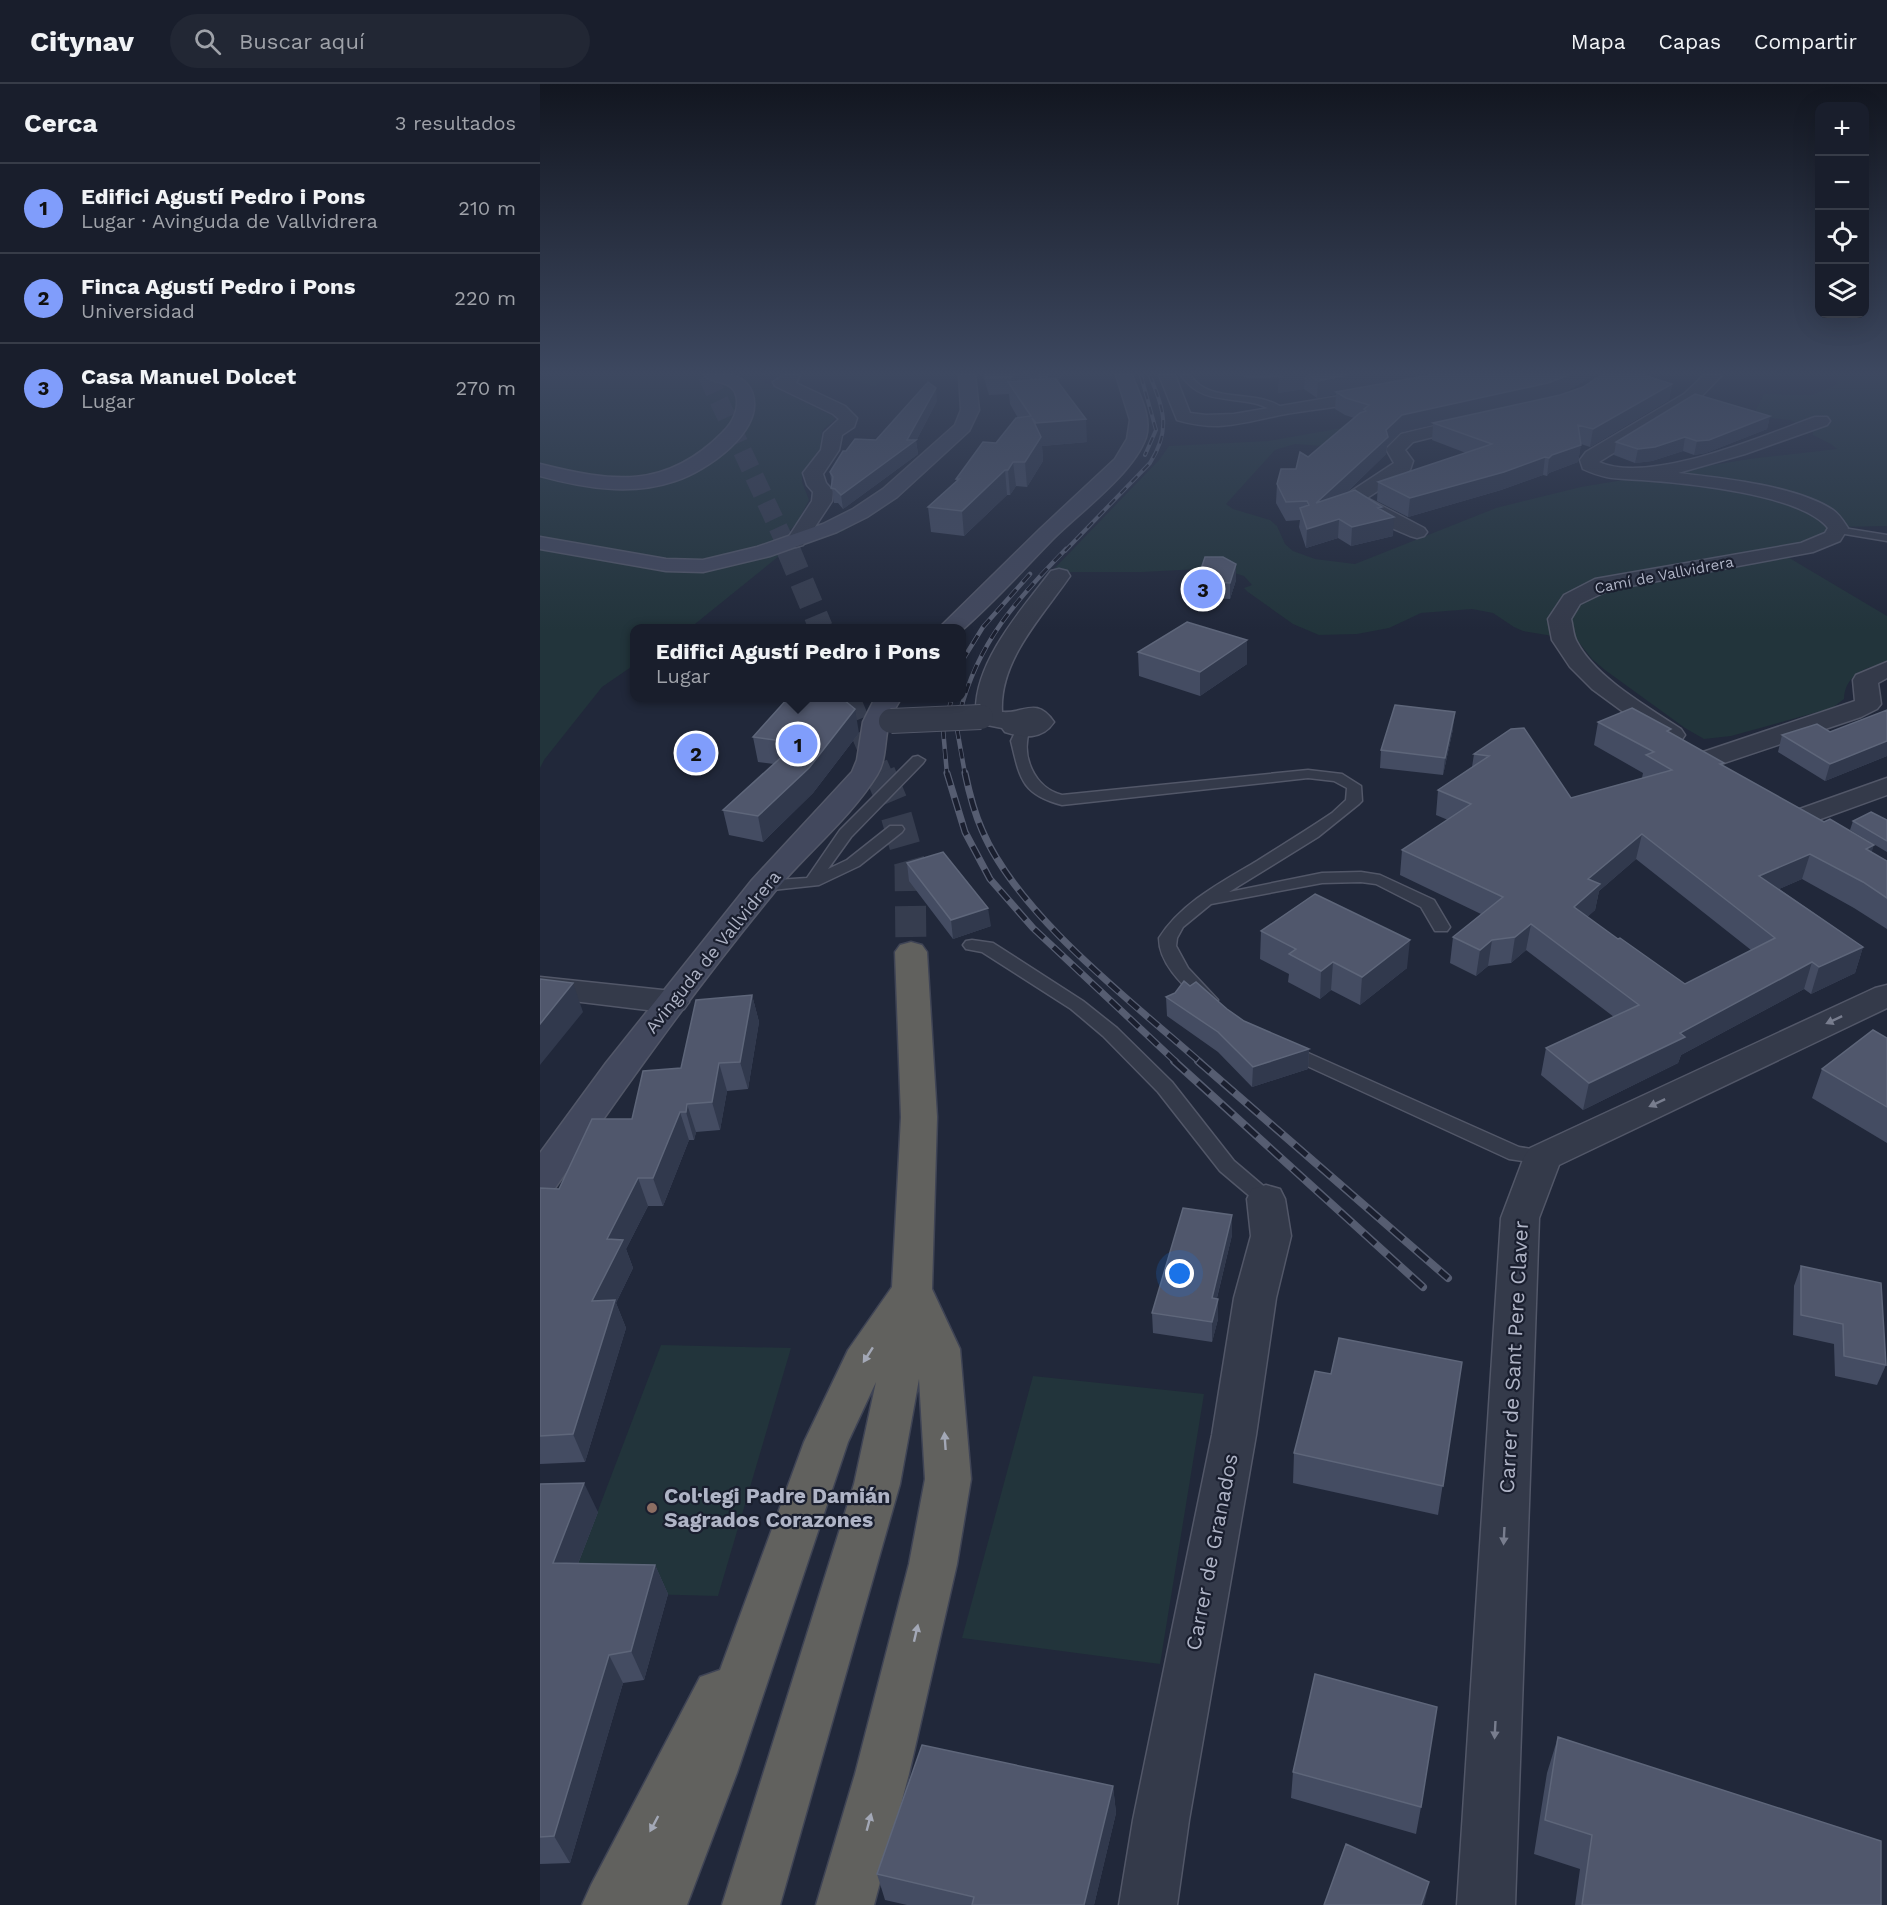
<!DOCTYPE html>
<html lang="es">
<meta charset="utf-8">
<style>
:root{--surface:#191e2c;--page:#222734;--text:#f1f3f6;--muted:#9fa2a9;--line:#373c48;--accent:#809dfb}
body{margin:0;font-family:"Work Sans",sans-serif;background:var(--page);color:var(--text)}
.controls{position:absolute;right:18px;top:18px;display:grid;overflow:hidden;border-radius:12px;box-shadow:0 6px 24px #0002}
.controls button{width:54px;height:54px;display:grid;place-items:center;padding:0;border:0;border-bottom:2px solid var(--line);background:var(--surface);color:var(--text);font:30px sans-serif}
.you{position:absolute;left:640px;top:1190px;width:21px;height:21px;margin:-15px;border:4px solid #fff;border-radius:50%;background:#1a73e8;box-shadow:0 0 0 9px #1a73e833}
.badge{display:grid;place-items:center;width:39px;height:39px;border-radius:50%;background:var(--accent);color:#111;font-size:20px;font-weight:700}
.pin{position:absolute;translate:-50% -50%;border:3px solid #fff;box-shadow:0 2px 6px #0006}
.popup{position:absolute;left:90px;top:540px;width:336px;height:78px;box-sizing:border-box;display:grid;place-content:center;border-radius:12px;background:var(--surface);filter:drop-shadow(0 2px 4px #0005);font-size:20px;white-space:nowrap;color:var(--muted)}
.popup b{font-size:22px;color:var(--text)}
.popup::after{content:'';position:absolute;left:50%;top:100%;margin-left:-12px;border:12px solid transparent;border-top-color:var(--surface)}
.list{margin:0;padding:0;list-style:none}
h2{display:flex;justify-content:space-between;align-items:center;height:78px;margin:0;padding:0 24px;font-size:26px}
h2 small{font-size:20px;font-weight:400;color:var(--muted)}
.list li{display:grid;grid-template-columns:39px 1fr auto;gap:18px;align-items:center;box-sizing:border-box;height:90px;padding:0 24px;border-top:2px solid var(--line)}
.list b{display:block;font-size:22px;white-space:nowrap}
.list p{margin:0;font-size:20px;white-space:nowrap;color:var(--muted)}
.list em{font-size:20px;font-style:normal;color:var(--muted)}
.icon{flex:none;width:33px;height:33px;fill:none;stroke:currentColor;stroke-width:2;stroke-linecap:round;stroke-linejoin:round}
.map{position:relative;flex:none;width:1347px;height:1821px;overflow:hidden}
header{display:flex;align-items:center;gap:36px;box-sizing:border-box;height:84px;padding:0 30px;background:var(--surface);border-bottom:2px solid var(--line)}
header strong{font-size:28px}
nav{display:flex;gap:33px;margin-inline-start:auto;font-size:21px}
.search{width:420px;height:54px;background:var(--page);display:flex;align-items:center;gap:15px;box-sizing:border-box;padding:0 21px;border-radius:33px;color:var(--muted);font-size:22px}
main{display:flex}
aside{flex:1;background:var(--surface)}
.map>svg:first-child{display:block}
</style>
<header>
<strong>Citynav</strong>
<div class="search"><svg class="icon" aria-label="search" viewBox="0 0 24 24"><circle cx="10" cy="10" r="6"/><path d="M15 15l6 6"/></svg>Buscar aquí</div>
<nav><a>Mapa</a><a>Capas</a><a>Compartir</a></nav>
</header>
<main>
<aside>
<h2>Cerca<small>3 resultados</small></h2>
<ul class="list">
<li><span class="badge">1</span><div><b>Edifici Agustí Pedro i Pons</b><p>Lugar · Avinguda de Vallvidrera</p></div><em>210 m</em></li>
<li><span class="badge">2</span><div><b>Finca Agustí Pedro i Pons</b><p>Universidad</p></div><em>220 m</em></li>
<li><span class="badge">3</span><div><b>Casa Manuel Dolcet</b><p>Lugar</p></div><em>270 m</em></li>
</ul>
</aside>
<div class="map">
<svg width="1347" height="1821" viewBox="0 0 1347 1821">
<rect width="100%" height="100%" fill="#21283a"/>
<path fill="#22343b" d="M22 291H210L291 331 295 334C292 340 284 342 282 348 280 352 283 357 283 362L262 390V398L269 416 257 439 249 447 306 446 244 468 150 544H94V581L62 603 4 676 0 684V297Z
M265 291H364L344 294 337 301 331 302 311 294Z
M1299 291H1347V442L1294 443 1292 446 1269 457 1236 466 1347 532V579C1326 583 1305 590 1304 615L1292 624 1191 652 1164 655 1145 644 1065 586 1052 575 1037 556 983 547 974 543 953 529 932 525 881 529 849 544 817 550 779 551 753 540 708 508 704 504 712 501 704 492 679 484 602 488H511L620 375 629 362 728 357 802 344 798 363 755 360 735 366 686 420 693 425 730 436 737 442 745 460 753 467 775 475 815 480 956 424 1041 403 1209 375 1297 365 1291 360 1273 351V347L1250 336 1213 332 1224 310 1272 311 1296 301Z
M121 1261 251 1264 178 1512 27 1508Z
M493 1292 664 1310 620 1580 422 1554Z"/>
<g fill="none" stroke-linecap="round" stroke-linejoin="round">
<path stroke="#363d4f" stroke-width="19" stroke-dasharray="19 9" stroke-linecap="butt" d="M167 291 249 467"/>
<path stroke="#363d4f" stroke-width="24" stroke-dasharray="24 12" stroke-linecap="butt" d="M248 465 281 544
M308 614 340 690"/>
<path stroke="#363d4f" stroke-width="31" stroke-dasharray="31 15" stroke-linecap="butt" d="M340 689 353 720 370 780 371 868"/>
<defs>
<path id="service" d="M641 291H650C671 322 718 303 745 326L740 329C731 326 723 321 713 319 685 313 659 318 641 291Z
M1297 443 1347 451V457L1293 448 1291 446Z
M483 641 490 645C480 671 494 704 522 711L768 686 802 690 821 702 822 717 819 720 778 753 689 808 782 789 821 788 840 791 894 816 910 843 907 847H895L881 823 836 800 821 798 782 799 671 820 643 843 637 854 636 862 648 884 678 916 675 920H663C645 903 619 881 619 854 642 818 682 798 717 777 742 761 767 746 792 729L806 716 807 704 794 697 768 694 522 721C481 710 480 694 471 657L478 642Z
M378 672 385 676 383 679 311 753 288 785 307 776 350 742H362L364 745 362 748 319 782 279 801 223 807 217 805 215 802 223 797 267 794 300 746 373 673Z
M432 856 453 859 543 917 577 944 632 998 694 1077 733 1110 736 1115 733 1120 726 1123 719 1120 680 1087 618 1008 563 952 531 925 442 868 426 865 423 861 426 857Z
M748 960 979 1063 1010 1068 1013 1073 1010 1078 1003 1080 969 1075 741 970 739 966 741 962Z"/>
<path id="minor" d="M244 291H260L256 299 305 322 317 334 314 343 302 351 299 366 283 390 286 399 293 407 292 417 263 461 256 463 249 461 246 457 272 417 273 408 267 401 263 389 281 366 284 349 299 335 293 330 235 302 233 298Z
M619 291H635L650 329 666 331 694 330 835 306 903 291H930C915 308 776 325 746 330 723 334 701 341 678 342 663 342 651 340 637 336Z
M1164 291H1182L1156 318 1059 378C1111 401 1222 352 1275 333H1287L1290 337 1287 341 1205 370 1138 389C1182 394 1257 402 1293 426 1299 430 1304 438 1308 444L1300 457 1273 468 1069 506 1040 520 1031 535C1033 542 1033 551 1037 558 1056 594 1108 623 1141 645L1145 651 1141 657 1132 659 1123 657 1052 605 1030 583 1012 556 1008 535 1024 511 1055 495 1261 459 1285 449 1288 444C1261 410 1145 399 1102 396 1076 394 1067 396 1043 385L1040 376 1046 368 1144 310Z
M935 332 941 333 944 337 941 341 873 358 865 366 873 377 870 386 827 414 884 444 887 448 884 452 877 454 870 452C853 444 813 430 807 412L810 408 854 379 846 365 861 350Z
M519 485 527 487 530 492C502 533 459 576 462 628 484 630 496 612 514 638 502 656 484 654 465 648L462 644 432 638 428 633 432 628 436 627C435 577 482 525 511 487Z
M1347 578V594L1338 599 1341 620 1337 625 1321 633 1178 681 1169 683 1160 681 1156 675 1160 669 1315 617 1313 596 1316 591Z
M1347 694V711L1264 741 1254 739 1250 733 1254 727Z
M0 893 132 907 144 911 149 918 144 925 132 929 0 913Z
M1347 901V924L1019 1081 999 1134 975 1821H917L961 1134 984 1073 990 1064 1335 904Z
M726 1101 740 1105 745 1115 751 1152 736 1214 716 1351 649 1736 637 1821H579L593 1736 672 1351 694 1214 711 1152 707 1115 712 1105Z"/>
<path id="secondary" d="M164 291C173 291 183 290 191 291 201 293 208 299 212 308 226 347 166 387 135 397 91 412 44 404 0 392V380C72 398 125 406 182 349 193 339 201 323 195 308 189 296 172 300 164 291Z
M419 291H435L439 326 429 347 357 413 327 433 297 448 230 472 163 488 126 487 0 465V453L126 475 163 476 217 463 283 440 313 425 343 405 415 341 421 326Z
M576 291H592C599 311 612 332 606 353 594 389 540 428 513 455 483 486 454 518 422 546L399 544 500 445 575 375 587 355 590 336Z
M335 614H361C357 622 351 630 349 639 344 656 347 675 337 691 309 736 265 770 232 811 154 906 83 1006 13 1107L0 1111V1069L66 979 212 796 312 688 317 676 323 638Z"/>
<path id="trunk" d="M371 858 382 861 387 868 397 1033 392 1205 420 1265 431 1395 417 1480 369 1690 334 1821H276L315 1690 369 1480 385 1395 379 1295 360 1400 240 1821H182L314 1400 336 1298 308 1358 197 1689 147 1821H42L51 1801 160 1593 180 1586 264 1358 308 1266 352 1203 361 1033 355 868 360 861Z"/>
</defs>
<use href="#service" stroke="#525768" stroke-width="3"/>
<use href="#minor" stroke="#525768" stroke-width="3"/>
<use href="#secondary" stroke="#525768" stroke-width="3"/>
<use href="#trunk" stroke="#3f4455" stroke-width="3"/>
<use href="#service" fill="#343a4a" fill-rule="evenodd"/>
<use href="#minor" fill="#343a4a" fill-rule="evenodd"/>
<use href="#secondary" fill="#42485d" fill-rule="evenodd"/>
<use href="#trunk" fill="#61615e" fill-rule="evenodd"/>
<defs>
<path id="rail-far3" d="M601 292 616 346 605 371
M525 467 610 379C631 346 624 326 610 292"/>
<path id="rail-far2" d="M422 577 443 543 490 490
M408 628 412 614
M420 628C438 558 477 515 526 465
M403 645 407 690
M417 645 425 690"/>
<path id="rail-far1" d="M407 689 425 748 450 795 493 844 636 978
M425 689C429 708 434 728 442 746 478 831 591 917 660 978"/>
<path id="rail" d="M634 977 883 1203
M658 977 908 1194"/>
</defs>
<use href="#rail-far3" stroke="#565d71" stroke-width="4"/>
<use href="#rail-far2" stroke="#565d71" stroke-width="4.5"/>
<use href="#rail-far1" stroke="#565d71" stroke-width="7"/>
<use href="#rail" stroke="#565d71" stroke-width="8"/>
<use href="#rail-far3" stroke="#1a1f2f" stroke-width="2" stroke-dasharray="8" stroke-linecap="butt"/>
<use href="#rail-far2" stroke="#1a1f2f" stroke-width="3" stroke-dasharray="10" stroke-linecap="butt"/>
<use href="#rail-far1" stroke="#1a1f2f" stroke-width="4.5" stroke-dasharray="13" stroke-linecap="butt"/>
<use href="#rail" stroke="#1a1f2f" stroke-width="5" stroke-dasharray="16" stroke-linecap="butt"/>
<defs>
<path id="minor-bridge" d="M351 637 441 633"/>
</defs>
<use href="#minor-bridge" stroke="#525768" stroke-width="26" stroke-linecap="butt"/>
<use href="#minor-bridge" stroke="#343a4a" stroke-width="24"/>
</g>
<path fill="#444c62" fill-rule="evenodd" d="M443 291H522L517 297 547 358 502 362 503 377 487 403 476 402 470 411H467L424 452 391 448 388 423 417 397 416 395 456 359 478 334 470 320 469 310 449 311Z
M699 291H890L1026 308 1014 313 1132 300 1129 316 1050 363 1041 360 1038 378 1009 389 1007 392 1003 391 961 406 868 433 837 417 838 398 926 369 892 356 893 341 861 348 847 361 846 370 806 409 842 423V426L853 452 811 462 798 454 766 464 759 443 760 436 746 437 736 419 737 400 756 385 768 373 814 334 805 331 795 325 796 310 777 314 764 305 738 309 739 293 709 294Z
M397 317 376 357 378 370 303 425 298 419H294L290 388 336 356Z
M1230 332 1227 345 1166 369 1154 371 1143 367 1112 377 1095 379 1074 371 1076 358Z
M696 480V496L690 515 657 513V497Z
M598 568 707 580 660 612 599 592Z
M1347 626V672L1285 697 1238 668 1242 651 1290 648Z
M1058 638 1130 649 1183 682 1347 777V845L1314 824 1262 795 1239 805 1323 863 1315 889 1271 910 1264 905 1141 971 1138 979 1043 1026 1001 991 1006 964 1074 933 986 866 971 879 948 882 936 892 910 879 913 853 941 830 860 791 862 766 908 736 896 731 898 706 932 683 934 670 971 645 1031 714 1102 694 1103 689 1054 661ZM1096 775 1211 866 1145 900 1078 855 1047 833 1055 826 1059 807Z
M913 645 903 691 840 684 841 666Z
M319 649 273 709 223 758 189 751 183 726 234 680 218 678 213 653Z
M1347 736V768L1310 746 1313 737Z
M367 779 451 842 413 855 369 797Z
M721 847 867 884 820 921 791 906 780 915 748 898 749 890 720 875Z
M212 911 219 938 208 1005 187 1007 180 1046 156 1048 154 1056H149L123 1122H108L86 1165 93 1184 76 1219 86 1244 45 1378 0 1380V1104L19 1105 92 1035Z
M626 913 687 925 704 937 769 965 768 985 712 1003 678 968 627 932Z
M1347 954V1059L1272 1014 1282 985Z
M692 1131V1151L677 1214 678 1215V1235L672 1258 613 1249 612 1229Z
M1261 1182 1346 1281 1337 1301 1295 1292 1294 1260 1253 1251 1254 1202Z
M922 1278 898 1431 753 1399 754 1369 791 1290Z
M0 1400 58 1428 38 1480 115 1481 128 1510 104 1596 83 1599 30 1779 0 1780Z
M1018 1653 1341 1821H1035L1040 1785 994 1770 1007 1689Z
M753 1688 881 1723 876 1750 751 1714Z
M573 1702 576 1729 554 1821H367L345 1816 337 1790Z"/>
<path fill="#31394d" d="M474 291H490V297L472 304 471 293Z
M508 291H522L505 313 504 297Z
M750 291H765L764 305 738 309 739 293Z
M807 291H890L796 308V310L777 314 778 297Z
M1029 291H1055L1026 308 1005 316 893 339V341L861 348 847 361 846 370 776 438V419L846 346 862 331Z
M1132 300 1129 316 1050 363 1053 345Z
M396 304 397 317 376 357 378 370 303 425 301 411 367 356Z
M1230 332 1227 345 1166 369 1154 371 1157 357Z
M546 335 547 358 502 362 503 377 487 403 485 378 497 360 496 339Z
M1145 353 1143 367 1112 377 1095 379 1098 365Z
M1041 361 1038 378 1009 389 1007 392 1009 374 1012 371Z
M1005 373 1003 391 961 406 868 433 870 414Z
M473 378 476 402 470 411 468 386Z
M465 386 467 411 424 452 422 427Z
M842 423 841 436 854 433 853 452 811 462 812 443 838 424Z
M799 435 798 454 766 464 767 445Z
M696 480V496L690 515V499Z
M707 556V580L660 612V588Z
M315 625 319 649 273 709 223 758 218 732Z
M915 628 913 645 903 691 905 674Z
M1347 657V672L1285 697 1290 680Z
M1102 750 1096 775 1059 807 1055 826 1029 849 1034 823 1048 795Z
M1334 761 1326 786V765Z
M1270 770 1262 795 1212 817 1219 792Z
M448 824 451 842 413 855 411 836Z
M991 840 986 866 971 879 975 853Z
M870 856 867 884 820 921 822 893Z
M952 856 948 882 936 892 940 866Z
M1323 863 1315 889 1271 910 1279 883Z
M793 878 791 906 780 915 781 887Z
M1272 878 1264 905 1141 971 1138 979 1043 1026 1049 999 1140 949Z
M33 899 43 928 0 981V940Z
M212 911 219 938 208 1005 200 978Z
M769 965 768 985 712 1003 713 983Z
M179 979 187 1007 180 1046 172 1018Z
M147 1020 156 1048 154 1056 146 1028Z
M140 1028 149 1056 123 1122 113 1094Z
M98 1094 108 1122 86 1165 93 1184 76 1219 86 1244 45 1378 33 1350 52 1217 67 1155Z
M692 1131V1151L672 1234V1214Z
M678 1215V1235L672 1258V1238Z
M44 1399 58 1428 27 1508 13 1479Z
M115 1481 128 1510 104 1596 91 1567Z
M69 1571 83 1599 30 1779 14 1752Z
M573 1702 576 1729 554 1821H544Z
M889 1798 884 1821H881Z"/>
<path fill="#50576c" stroke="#5e667a" stroke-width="1.5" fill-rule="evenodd" d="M446 291H474L471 293 447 294Z
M498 291H508L505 295H502Z
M769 291H807L778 297Z
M890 291H1029L1008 299 862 331 846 346 848 353 776 419 815 406 842 423 838 424 854 433 812 443 799 435 767 445 760 424 769 421 767 417 746 418 737 400 741 385H756L760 368 768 373 820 329 826 327 824 325 829 321 806 314 796 308Z
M1061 291H1104L1132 300 1053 345 1038 341 1041 361 1012 371 1009 374 1005 373 964 388 870 414 838 398 952 360 893 339 1020 311 1043 303Z
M515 294 546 335 496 339 492 334 501 353 485 378H473L468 386H465L422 427 388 423 419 395H416L443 358 456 359 476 334 491 332 468 298Z
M388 298 396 304 367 356H376L301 411 295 405 291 404 293 393 290 388 303 367H306L315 355 336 356Z
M1155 310 1230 332 1169 356 1157 357 1145 353 1115 363 1098 365 1076 358Z
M665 473H683L696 480 690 499 657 497Z
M647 538 707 556 660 588 598 568Z
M248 614H276L304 616 315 625 269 684 218 732 183 726 257 659 213 653Z
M855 621 915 628 905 674 841 666Z
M1092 624 1131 645 1127 647 1184 679 1180 680 1284 738 1290 735 1334 761 1326 765 1347 777V814L1323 798 1270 770 1219 792 1323 863 1279 883 1272 878 1140 949 1145 953 1049 999 1006 964 1099 921 991 840 975 853 952 856 940 866 913 853 963 813 862 766 931 720 898 706 949 672 934 670 971 645 984 644 1031 714 1132 686 1106 671 1114 668 1058 638ZM1102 750 1235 854 1145 900 1080 854 1078 855 1034 823 1060 800 1048 795Z
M1347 626V657L1290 680 1242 651 1277 640 1290 648Z
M1331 728 1347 736V757L1313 737Z
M403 768 448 824 411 836 367 779Z
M775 810 870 856 822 893 793 878 781 887 749 870 756 865 721 847Z
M0 895 33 899 0 940Z
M644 897 650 902 656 898 687 925 704 937 769 965 713 983 678 948 626 913 635 909Z
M212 911 200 978 179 979 172 1018 147 1020 146 1028H140L113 1094H98L67 1155 83 1156 52 1217 75 1216 33 1350 0 1352V1104L19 1105 52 1035H92L103 987 141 984 156 916Z
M1333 946 1347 954V1023L1282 985Z
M643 1124 692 1131 672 1214 678 1215 672 1238 612 1229Z
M1261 1182 1341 1199 1346 1281 1304 1272 1303 1240 1261 1231Z
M799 1254 922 1278 903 1402 754 1369 775 1287 791 1290Z
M44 1399 13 1479 115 1481 91 1567 69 1571 14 1752 0 1753V1400Z
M775 1590 897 1623 881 1723 753 1688Z
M1018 1653 1341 1757V1821H1042L1052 1751 1005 1736Z
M382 1661 573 1702 544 1821H432L434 1813 337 1790Z
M806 1760 889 1798 881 1821H784Z"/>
<defs><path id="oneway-solid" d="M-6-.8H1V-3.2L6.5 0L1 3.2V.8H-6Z" transform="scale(1.5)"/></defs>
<g fill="#787d8e">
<use href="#oneway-solid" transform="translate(1294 936) rotate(155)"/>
<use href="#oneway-solid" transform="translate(1117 1019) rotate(155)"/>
<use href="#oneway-solid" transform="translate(964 1452) rotate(93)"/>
<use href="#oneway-solid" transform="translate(955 1646) rotate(93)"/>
</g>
<g fill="#a3a8b6">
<use href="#oneway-solid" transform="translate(328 1271) rotate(123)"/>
<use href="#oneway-solid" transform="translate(405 1357) rotate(-94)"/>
<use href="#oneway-solid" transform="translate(376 1549) rotate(-77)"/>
<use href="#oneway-solid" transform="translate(329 1738) rotate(-75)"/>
<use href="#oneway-solid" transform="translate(114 1740) rotate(118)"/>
</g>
<linearGradient id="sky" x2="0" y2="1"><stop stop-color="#121620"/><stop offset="0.53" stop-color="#3d4860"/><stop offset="1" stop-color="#3d4860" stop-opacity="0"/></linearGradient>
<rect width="1347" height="546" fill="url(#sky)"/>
<circle fill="#8d6e63" stroke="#1a1f2f" stroke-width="2" cx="112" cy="1424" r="6"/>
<g text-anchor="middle" stroke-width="4.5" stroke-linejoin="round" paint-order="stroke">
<g font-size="15" fill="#afb4c6" stroke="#1a1f2f">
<text transform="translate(1124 491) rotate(-11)" y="5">Camí de Vallvidrera</text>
</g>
<g font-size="18" fill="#afb4c6" stroke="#1a1f2f">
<text transform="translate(173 868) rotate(-51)" y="6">Avinguda de Vallvidrera</text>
</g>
<g font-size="21" fill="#afb4c6" stroke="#1a1f2f">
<text transform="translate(974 1273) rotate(-87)" y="7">Carrer de Sant Pere Claver</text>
<text transform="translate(672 1468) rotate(-79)" y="7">Carrer de Granados</text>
</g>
<g font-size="21" font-weight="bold" fill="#afb4c6" stroke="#1a1f2f" text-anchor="start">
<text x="124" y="1419">Col·legi Padre Damián<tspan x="124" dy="24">Sagrados Corazones</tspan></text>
</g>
</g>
</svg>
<div class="controls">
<button>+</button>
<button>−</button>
<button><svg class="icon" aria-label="locate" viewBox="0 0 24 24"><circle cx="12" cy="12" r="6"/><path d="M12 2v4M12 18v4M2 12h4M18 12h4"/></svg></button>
<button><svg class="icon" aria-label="layers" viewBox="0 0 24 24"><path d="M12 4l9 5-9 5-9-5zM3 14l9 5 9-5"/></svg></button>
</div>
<div class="you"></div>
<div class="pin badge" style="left:258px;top:660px">1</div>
<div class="popup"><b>Edifici Agustí Pedro i Pons</b>Lugar</div>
<div class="pin badge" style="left:156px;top:669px">2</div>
<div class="pin badge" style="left:663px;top:505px">3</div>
</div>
</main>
